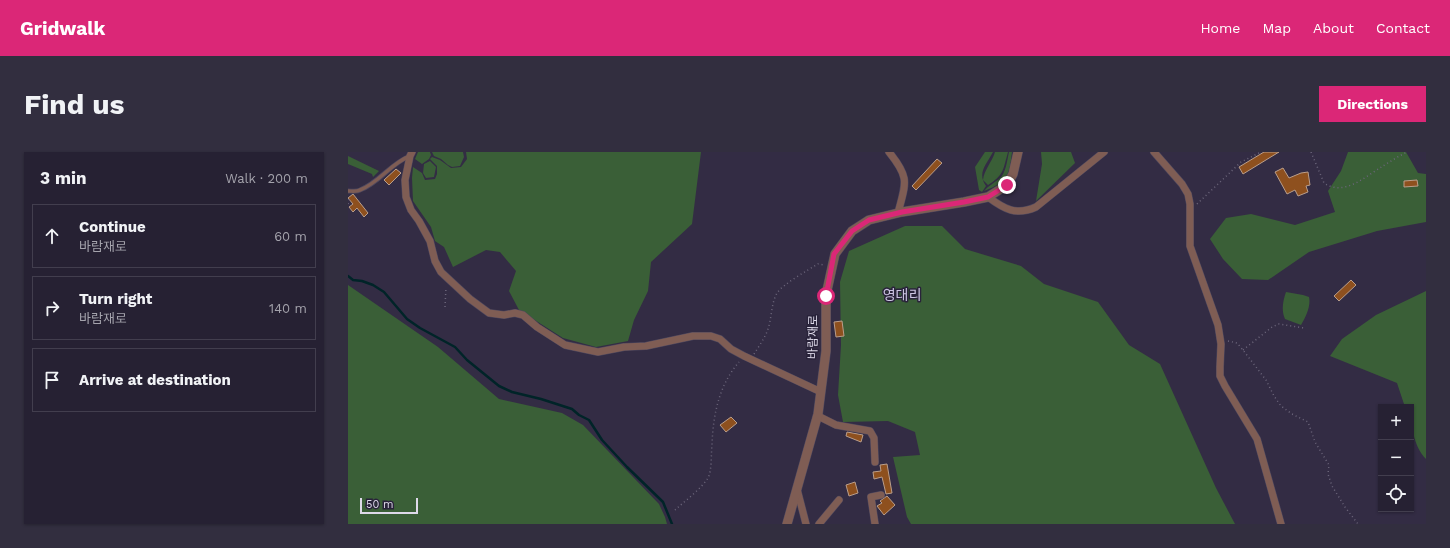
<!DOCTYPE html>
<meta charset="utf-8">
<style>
:root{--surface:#262133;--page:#322e3f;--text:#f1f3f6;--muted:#a4a3ac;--line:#423e4e;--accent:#db2777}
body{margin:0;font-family:"Work Sans","Noto Sans KR",sans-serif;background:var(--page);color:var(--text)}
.controls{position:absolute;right:12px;bottom:12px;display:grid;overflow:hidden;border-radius:0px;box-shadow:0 1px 3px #0004}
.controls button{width:36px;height:36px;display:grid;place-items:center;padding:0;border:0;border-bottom:1px solid var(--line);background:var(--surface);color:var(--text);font:20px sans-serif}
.scale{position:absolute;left:12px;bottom:10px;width:58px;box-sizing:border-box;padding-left:4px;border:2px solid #dedaea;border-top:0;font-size:11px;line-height:14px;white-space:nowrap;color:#dedaea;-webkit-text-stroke:3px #29233a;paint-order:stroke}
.stop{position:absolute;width:12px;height:12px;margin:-9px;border:3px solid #db2777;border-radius:50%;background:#fff}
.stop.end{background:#db2777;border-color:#fff;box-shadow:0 1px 4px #0008}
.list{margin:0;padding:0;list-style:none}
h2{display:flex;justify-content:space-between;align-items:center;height:52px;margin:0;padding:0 16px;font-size:17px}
h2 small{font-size:13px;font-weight:400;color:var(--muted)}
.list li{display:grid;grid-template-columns:26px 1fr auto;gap:12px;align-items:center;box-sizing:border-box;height:64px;margin:0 8px 8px;padding:0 8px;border:1px solid var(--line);border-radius:0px}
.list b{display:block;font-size:15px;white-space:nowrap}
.list p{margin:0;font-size:13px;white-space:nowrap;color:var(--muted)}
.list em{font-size:13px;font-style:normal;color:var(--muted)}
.icon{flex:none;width:22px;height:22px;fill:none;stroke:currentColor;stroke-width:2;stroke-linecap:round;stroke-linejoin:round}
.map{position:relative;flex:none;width:1078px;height:372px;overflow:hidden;border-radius:0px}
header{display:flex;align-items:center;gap:24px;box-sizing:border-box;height:56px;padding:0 20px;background:var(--accent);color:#fff}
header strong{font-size:19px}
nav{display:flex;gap:22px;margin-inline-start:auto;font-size:14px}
.intro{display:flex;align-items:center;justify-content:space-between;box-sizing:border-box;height:96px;padding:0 24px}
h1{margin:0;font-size:28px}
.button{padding:10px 18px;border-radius:0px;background:var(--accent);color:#fff;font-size:14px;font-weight:700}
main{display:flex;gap:24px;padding:0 24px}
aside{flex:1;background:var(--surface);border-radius:0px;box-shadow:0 1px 3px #0004}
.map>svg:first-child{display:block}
</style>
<header>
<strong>Gridwalk</strong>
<nav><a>Home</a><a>Map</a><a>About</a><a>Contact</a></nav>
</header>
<div class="intro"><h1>Find us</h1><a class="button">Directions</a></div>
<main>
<aside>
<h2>3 min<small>Walk · 200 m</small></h2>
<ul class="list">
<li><svg class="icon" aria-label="ahead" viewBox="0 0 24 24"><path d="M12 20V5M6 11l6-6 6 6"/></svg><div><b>Continue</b><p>바람재로</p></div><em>60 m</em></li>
<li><svg class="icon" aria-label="right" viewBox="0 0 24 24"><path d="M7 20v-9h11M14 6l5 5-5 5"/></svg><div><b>Turn right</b><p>바람재로</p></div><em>140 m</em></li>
<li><svg class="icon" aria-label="arrive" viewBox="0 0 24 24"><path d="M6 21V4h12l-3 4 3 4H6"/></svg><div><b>Arrive at destination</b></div></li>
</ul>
</aside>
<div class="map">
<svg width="1078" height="372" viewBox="0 0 1078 372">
<rect width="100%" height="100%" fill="#332c44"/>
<path fill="#3a5f37" d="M70 0H82L83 3 81 7 74 12 67 7Z
M84 0H115L116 5 112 14 104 15 100 13 93 7 86 4Z
M118 0H353L344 72 303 110 300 139 286 168 280 189 248 195 215 186 171 158 161 139 168 119 152 100 138 98 105 115 96 95 87 89 83 75 65 49 64 26 65 15 74 21 77 28 87 27 89 22V14L82 7 84 5 92 8 103 16 113 15 119 7Z
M637 0H645C638 13 629 21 638 34L634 40 631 38 627 15Z
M647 0H660C655 18 656 23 640 33L635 28C636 18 644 10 647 0Z
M661 0H664C661 24 660 30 636 39 640 34 646 31 651 27 658 22 659 8 661 0Z
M693 0H723L727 11 688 49 694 12Z
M1000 0H1058L1070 21 1078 22V70L1029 79 961 100 920 128 894 127 875 107 862 87 878 66 903 62 947 73 987 60 980 39 993 19Z
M0 4 31 19 25 25 24 22 0 12Z
M82 9 88 15 86 25 78 26 75 21 76 12Z
M557 74H594L617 97 673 114 696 132 750 150 781 193 812 212 868 336 887 372H563L559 365 545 305 572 303 567 280 540 269 495 270 490 243 493 193 492 130 501 99Z
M0 133 90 195 151 247 214 261 235 273 311 352 317 365 319 372H0Z
M1078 139V307C1065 294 1063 272 1063 255H1057L1049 231 982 204 994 187 1028 163Z
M938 140 955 143 961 145C963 154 958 165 953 173L937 167C933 158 935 149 938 140Z"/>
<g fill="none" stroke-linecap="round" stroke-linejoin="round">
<path stroke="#002428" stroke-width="2.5" d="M0 124 5 128 14 129 25 133 36 140 59 167 72 176 107 195 119 208 151 234 164 240 193 247 224 257 231 263 241 268 254 288 279 315 315 350 324 372"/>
</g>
<path fill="#8e501e" stroke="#ba9e8b" d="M916 0H931L895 22 891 15Z
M589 7 594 11 568 38 564 34Z
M935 16 941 26 953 21 960 20 962 33 958 34 960 40 950 44 947 38 939 42 927 20Z
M48 17 53 21 41 33 36 28Z
M1069 28 1070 34 1056 35V29Z
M5 42 20 61 16 65 9 56 5 60 1 55 5 52 0 46Z
M1003 128 1008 133 991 149 986 144Z
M494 169 496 184 488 185 486 170Z
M383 265 389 271 378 280 372 273Z
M499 280 515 283 513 290 498 284Z
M539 312 544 341 538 342 534 325 526 327 525 320 533 319 532 313Z
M507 330 510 341 501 344 498 333Z
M539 344 547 353 536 363 529 354 534 351 532 349Z"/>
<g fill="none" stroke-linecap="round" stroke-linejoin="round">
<defs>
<path id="service" d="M0 39C4 39 9 40 12 38 31 31 43 11 62 4"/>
<path id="minor" d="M64 0 62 4 57 28 58 45 63 58 71 69 82 89 87 109 93 120 122 147 141 161 156 163 167 161 175 163 189 175 217 193 250 200 276 195 298 194 345 184H363L372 187 383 197 396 204 473 240
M541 0C562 26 558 30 550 61
M806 0 834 32 840 42 842 52V94L870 173 873 192 872 215V224L877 234 909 287 933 372
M640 45C656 57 668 64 688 55L756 0
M470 264 488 273 522 279 526 286 527 310
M449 337 458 372
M471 372 491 348
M527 372 523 345 533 343"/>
<path id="tertiary" d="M439 372 470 262 478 199V143L487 102 504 79 521 68 554 60 616 50 640 45 659 33 665 22 670 0"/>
</defs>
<use href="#service" stroke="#4e485f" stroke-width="5"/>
<use href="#minor" stroke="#4e485f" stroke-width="8"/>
<use href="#tertiary" stroke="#4e485f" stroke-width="10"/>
<path stroke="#6c667b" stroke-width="1.5" stroke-dasharray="1 3" stroke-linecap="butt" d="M963 0 976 31C996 45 1018 24 1035 14 1043 9 1051 4 1059 0
M0 52 2 45
M849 52 893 10 913 0
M97 155 98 135
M880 189 889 191 895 198 918 228 926 244 933 254 944 262 960 270 967 290 981 313 980 322 984 334 997 355 1010 372
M895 198 924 175 931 172 956 176
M406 202C411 194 417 186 420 177 424 165 423 152 429 141 435 132 460 118 470 112L476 113
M327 358C338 348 352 338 360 326 364 319 363 301 364 293 365 263 371 233 391 210"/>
<use href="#service" stroke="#7f5d54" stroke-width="3.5"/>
<use href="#minor" stroke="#7f5d54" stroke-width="7"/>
<use href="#tertiary" stroke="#7f5d54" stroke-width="9"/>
</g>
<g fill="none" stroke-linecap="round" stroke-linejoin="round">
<path stroke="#db2777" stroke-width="5" d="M478 144 486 102 504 79 521 68 554 60 616 50 640 45 659 33"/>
</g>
<g text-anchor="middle" stroke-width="3" stroke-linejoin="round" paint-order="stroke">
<g font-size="12" fill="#dedaea" stroke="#29233a">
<text transform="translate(465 185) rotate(-89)" y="4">바람재로</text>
</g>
<g font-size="14" fill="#cbc4e2" stroke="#29233a">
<text x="554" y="148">영대리</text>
</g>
</g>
</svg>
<div class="controls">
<button>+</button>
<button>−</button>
<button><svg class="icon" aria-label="locate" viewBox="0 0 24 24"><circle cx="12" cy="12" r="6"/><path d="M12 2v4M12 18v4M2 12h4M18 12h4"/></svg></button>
</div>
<div class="scale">50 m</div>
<div class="stop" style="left:478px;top:144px"></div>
<div class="stop end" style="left:659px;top:33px"></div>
</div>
</main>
